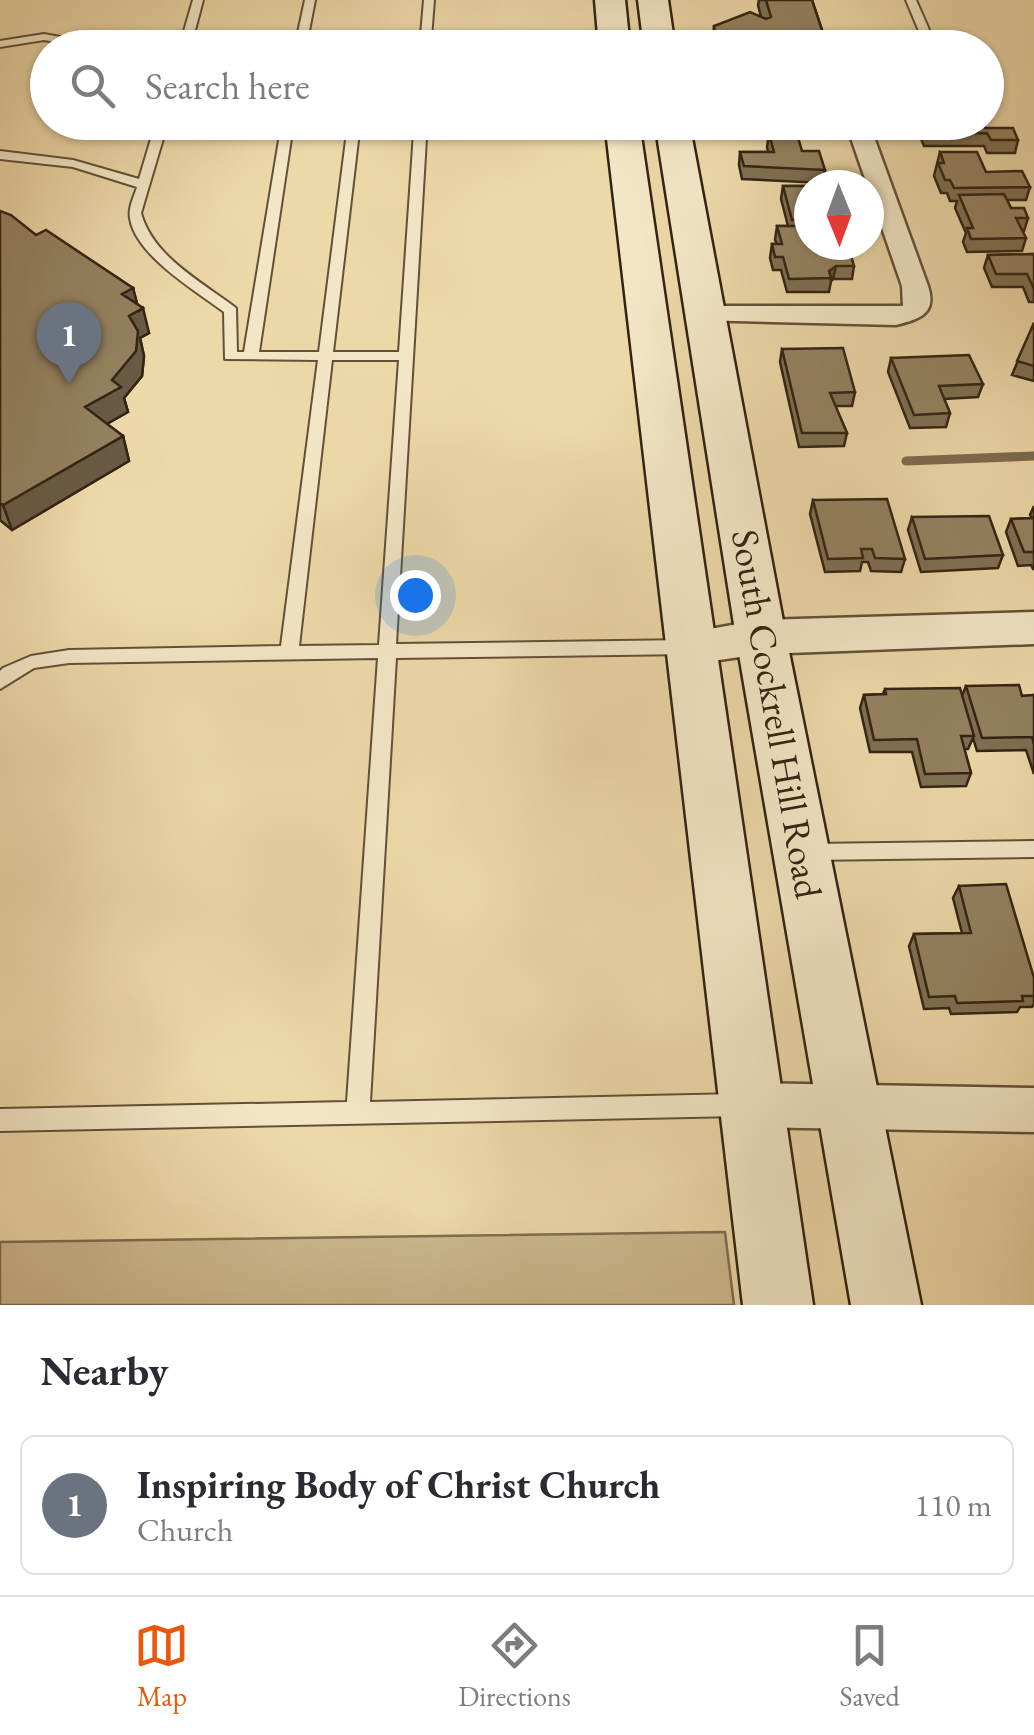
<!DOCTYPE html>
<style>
:root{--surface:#fff;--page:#f2f2f3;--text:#2b2b33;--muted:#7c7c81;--line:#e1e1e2;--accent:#ea580c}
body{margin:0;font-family:"EB Garamond",serif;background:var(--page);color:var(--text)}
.compass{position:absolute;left:794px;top:170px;width:90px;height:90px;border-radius:50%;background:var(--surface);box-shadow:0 2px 8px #0004;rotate:179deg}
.you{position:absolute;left:415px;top:595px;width:35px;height:35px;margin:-25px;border:8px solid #fff;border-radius:50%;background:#1a73e8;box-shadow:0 0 0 15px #1a73e833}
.badge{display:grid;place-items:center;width:65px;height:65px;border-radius:50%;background:var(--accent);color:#fff;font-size:32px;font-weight:700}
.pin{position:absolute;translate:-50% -82px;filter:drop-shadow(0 2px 5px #0008)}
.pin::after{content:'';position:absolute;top:52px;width:35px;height:30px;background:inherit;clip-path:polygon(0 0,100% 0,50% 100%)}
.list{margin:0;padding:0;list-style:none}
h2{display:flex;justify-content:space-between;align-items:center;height:130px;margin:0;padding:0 40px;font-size:42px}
h2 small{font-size:32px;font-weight:400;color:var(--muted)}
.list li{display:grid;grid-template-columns:65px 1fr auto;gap:30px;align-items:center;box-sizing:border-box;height:140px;margin:0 20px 20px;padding:0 20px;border:2px solid var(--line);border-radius:15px}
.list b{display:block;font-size:38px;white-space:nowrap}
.list p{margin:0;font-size:32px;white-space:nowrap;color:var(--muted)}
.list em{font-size:32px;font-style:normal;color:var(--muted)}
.icon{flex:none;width:55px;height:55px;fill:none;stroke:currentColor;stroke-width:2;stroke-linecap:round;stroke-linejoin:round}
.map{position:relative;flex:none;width:1034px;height:1305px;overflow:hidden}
.search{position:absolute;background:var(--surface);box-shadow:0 2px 8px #0004;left:30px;right:30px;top:30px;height:110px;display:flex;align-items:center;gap:25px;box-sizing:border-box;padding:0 35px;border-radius:55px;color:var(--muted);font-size:38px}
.sheet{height:290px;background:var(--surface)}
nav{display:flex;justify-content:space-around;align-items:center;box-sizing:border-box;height:140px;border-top:2px solid var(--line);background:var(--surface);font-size:28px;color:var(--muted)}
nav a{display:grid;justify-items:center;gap:5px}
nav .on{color:var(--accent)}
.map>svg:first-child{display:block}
</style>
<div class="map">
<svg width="1034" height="1305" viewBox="0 0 1034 1305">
<rect width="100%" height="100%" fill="#edd8a8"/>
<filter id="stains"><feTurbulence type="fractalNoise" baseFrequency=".002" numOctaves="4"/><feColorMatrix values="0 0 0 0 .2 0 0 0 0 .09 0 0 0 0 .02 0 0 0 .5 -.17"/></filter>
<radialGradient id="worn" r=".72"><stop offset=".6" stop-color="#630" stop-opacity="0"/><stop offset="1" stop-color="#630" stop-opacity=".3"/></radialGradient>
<path fill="#cdb98f" stroke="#806e51" stroke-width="2.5" d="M725 1232 734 1305H0V1242Z"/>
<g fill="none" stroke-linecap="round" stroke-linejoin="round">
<path stroke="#7d6a4e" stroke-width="9" d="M906 461 1034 456"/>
<defs>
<path id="service" d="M193 0H203L193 38 297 37 305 0H315L308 36 421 35 424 0H434L431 38 426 41 306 43V48H295L296 43 191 45V48H180V45L77 46 44 40 0 47V41L44 34 77 40 182 38Z
M906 0H916L937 48H926Z
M156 122H168L141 213C153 257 202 282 236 308L237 352H244L282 122 415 125V122H427L396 644 690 640 699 647 690 654 396 658 370 1102 739 1094 747 1097 750 1105 747 1113 739 1116 0 1131V1109L347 1102 378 658 69 663 34 668 0 689V671L3 668 31 656 69 650 281 646 318 360 225 359 224 312C196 291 135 255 130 218 128 208 134 197 137 187L73 167 0 159V151L73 160 139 179ZM292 132H347L319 352H259ZM359 132H414L399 352H333ZM332 360H399L379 645 299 646Z
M1034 841V857L810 860 803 858 800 852 803 846 810 844Z"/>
<path id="minor" d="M611 122H862L874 137 928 286C937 314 920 319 896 325L697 320 693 314 707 306H903L902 286 851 138 845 132 820 130 622 131 614 129Z
M751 1083 1034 1088V1132L751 1127 735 1120 729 1105 735 1090Z"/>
<path id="tertiary" d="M1034 612V644L761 654 691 664 675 659 669 647 675 635 761 620Z"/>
<path id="secondary" d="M595 0H625L630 48H599Z
M638 0H668L675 48H644Z
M605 122H639L813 1305H743Z
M655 122H689L786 637 921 1305H851L736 637Z"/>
</defs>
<use href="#service" stroke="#625038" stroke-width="4"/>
<use href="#minor" stroke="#625038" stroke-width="5"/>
<use href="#tertiary" stroke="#625038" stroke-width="5"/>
<use href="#secondary" stroke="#332313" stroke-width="5"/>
<use href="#service" fill="#f3e6c6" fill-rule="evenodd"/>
<use href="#minor" fill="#f3e6c6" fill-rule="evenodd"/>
<use href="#tertiary" fill="#f3e6c6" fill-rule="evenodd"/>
<use href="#secondary" fill="#f3e6c6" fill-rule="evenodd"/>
</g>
<path fill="#7f6f53" stroke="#332313" stroke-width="2.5" d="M759 0H812L826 42 825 48H712L714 26 761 17 758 5Z
M914 122H982L985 128 1018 140 1015 153H987L984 146H924Z
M769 134 802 151 825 170 823 183 742 179 739 165 740 152H768L767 147Z
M940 152 986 172 1030 187 1026 200H1007L1011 208 1028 218 1024 231H1022L1026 238 1022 251 967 252 963 242 966 233 955 208 957 201H950L947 193H941L934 176Z
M783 186H809V233H804L807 243 854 266 852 279H833L831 281 829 292H787L781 270H773L770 258 772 244H777L775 240 777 226H788L781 199Z
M0 211 36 235 133 288 137 304 149 333 140 338 144 356 142 376 124 398 128 412 107 424 123 436 129 461 12 530 0 520Z
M1034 254V302H1029L1023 287H992L984 268 988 255Z
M1034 323V381L1012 375Z
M782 349 855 392 852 406H835L847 433 844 446 799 447 780 362Z
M891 358 983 384 978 397 944 399 950 413 946 427 910 428 888 372Z
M813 500 905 559 901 572 871 571 868 562H862L860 571 825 572 810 514Z
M1034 506V569H1033L1031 565 1018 566 1006 532 1011 519 1032 518 1030 515Z
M912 517 1003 555 998 568 921 572 908 530Z
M966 686 1022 696 1034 695V774L1026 750 977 751 973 738 968 749H964L971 773 966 786 921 787 912 752H870L860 708 864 695 883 694 885 689 962 696Z
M959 886 1034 978V1004L1032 1007H1020L1017 1012 951 1014 949 1008 924 1009 909 946 914 934 962 933 953 898Z"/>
<path fill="#685a43" stroke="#332313" stroke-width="2.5" d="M836 266 833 279 831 281 829 271Z
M133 288 139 311 143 308 149 333 140 338 144 356 142 376 124 398 128 412 92 432 85 407 112 380 135 341 122 294Z
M123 436 129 461 12 530 3 505Z"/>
<path fill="#948160" stroke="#332313" stroke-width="2.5" d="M766 0H812L826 42 772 41 758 48 715 33 714 26 750 12 766 19 771 17Z
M922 122H982L985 128H1013L1018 140H991L987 133 927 134Z
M769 134H797L802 151H819L825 170 744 166 740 152H774Z
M940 152H977L986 172 1022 171 1030 187 954 188 950 180H945L938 163H944Z
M783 186H809V220H792Z
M1004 194 1011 208H1024L1028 218H1016L1026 238 971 239 967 228H973L959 195Z
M0 211 11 215 36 235 46 230 133 288 122 294 143 308 129 316 138 331 136 351 112 380 121 387 85 407 123 436 3 505 0 503Z
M777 226H802L809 245H848L854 266H836L829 271 831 278 789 279 783 257H775L772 244H782Z
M1034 254V289L1027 274H996L988 255Z
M1034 323V366L1017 361Z
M843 348 855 392 830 393 847 433H802L782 349Z
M969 355 983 384 939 386 950 413 914 415 891 358Z
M887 499 905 559 875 558 872 549H861L863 558 828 559 813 500Z
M989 516 1003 555 925 559 912 517Z
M1034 518V552H1024L1011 519Z
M1019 685 1022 696 1034 695V744L1032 737 982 738 966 686Z
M960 688 974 736H961L971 773 925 774 917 739 874 740 864 695 886 694 885 689Z
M1006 884 1034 978V996H1022L1023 1001 957 1003 955 996 929 997 914 934 971 933 959 886Z"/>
<g text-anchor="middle" stroke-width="8" stroke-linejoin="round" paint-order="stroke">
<g font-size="38" fill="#332313" stroke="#f3e6c6">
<text transform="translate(777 714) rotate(80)" y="13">South Cockrell Hill Road</text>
</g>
</g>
<rect width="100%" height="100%" filter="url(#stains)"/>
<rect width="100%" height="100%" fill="url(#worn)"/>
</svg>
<svg class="compass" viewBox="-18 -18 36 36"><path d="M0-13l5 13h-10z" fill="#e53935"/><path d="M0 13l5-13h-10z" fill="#7c7c81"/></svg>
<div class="you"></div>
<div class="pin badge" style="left:69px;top:384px;background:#6b7280">1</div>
<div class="search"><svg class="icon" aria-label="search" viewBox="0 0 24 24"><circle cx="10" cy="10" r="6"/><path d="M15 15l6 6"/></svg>Search here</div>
</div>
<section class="sheet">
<h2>Nearby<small></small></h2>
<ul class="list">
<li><span class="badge" style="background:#6b7280">1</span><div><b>Inspiring Body of Christ Church</b><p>Church</p></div><em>110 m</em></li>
</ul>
</section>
<nav>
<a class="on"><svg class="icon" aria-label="map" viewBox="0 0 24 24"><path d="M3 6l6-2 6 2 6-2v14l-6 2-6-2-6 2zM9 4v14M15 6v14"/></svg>Map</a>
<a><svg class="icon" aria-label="directions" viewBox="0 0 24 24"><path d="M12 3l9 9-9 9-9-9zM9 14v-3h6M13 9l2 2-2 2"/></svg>Directions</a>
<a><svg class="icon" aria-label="saved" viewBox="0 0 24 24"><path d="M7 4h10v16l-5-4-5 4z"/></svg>Saved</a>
</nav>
